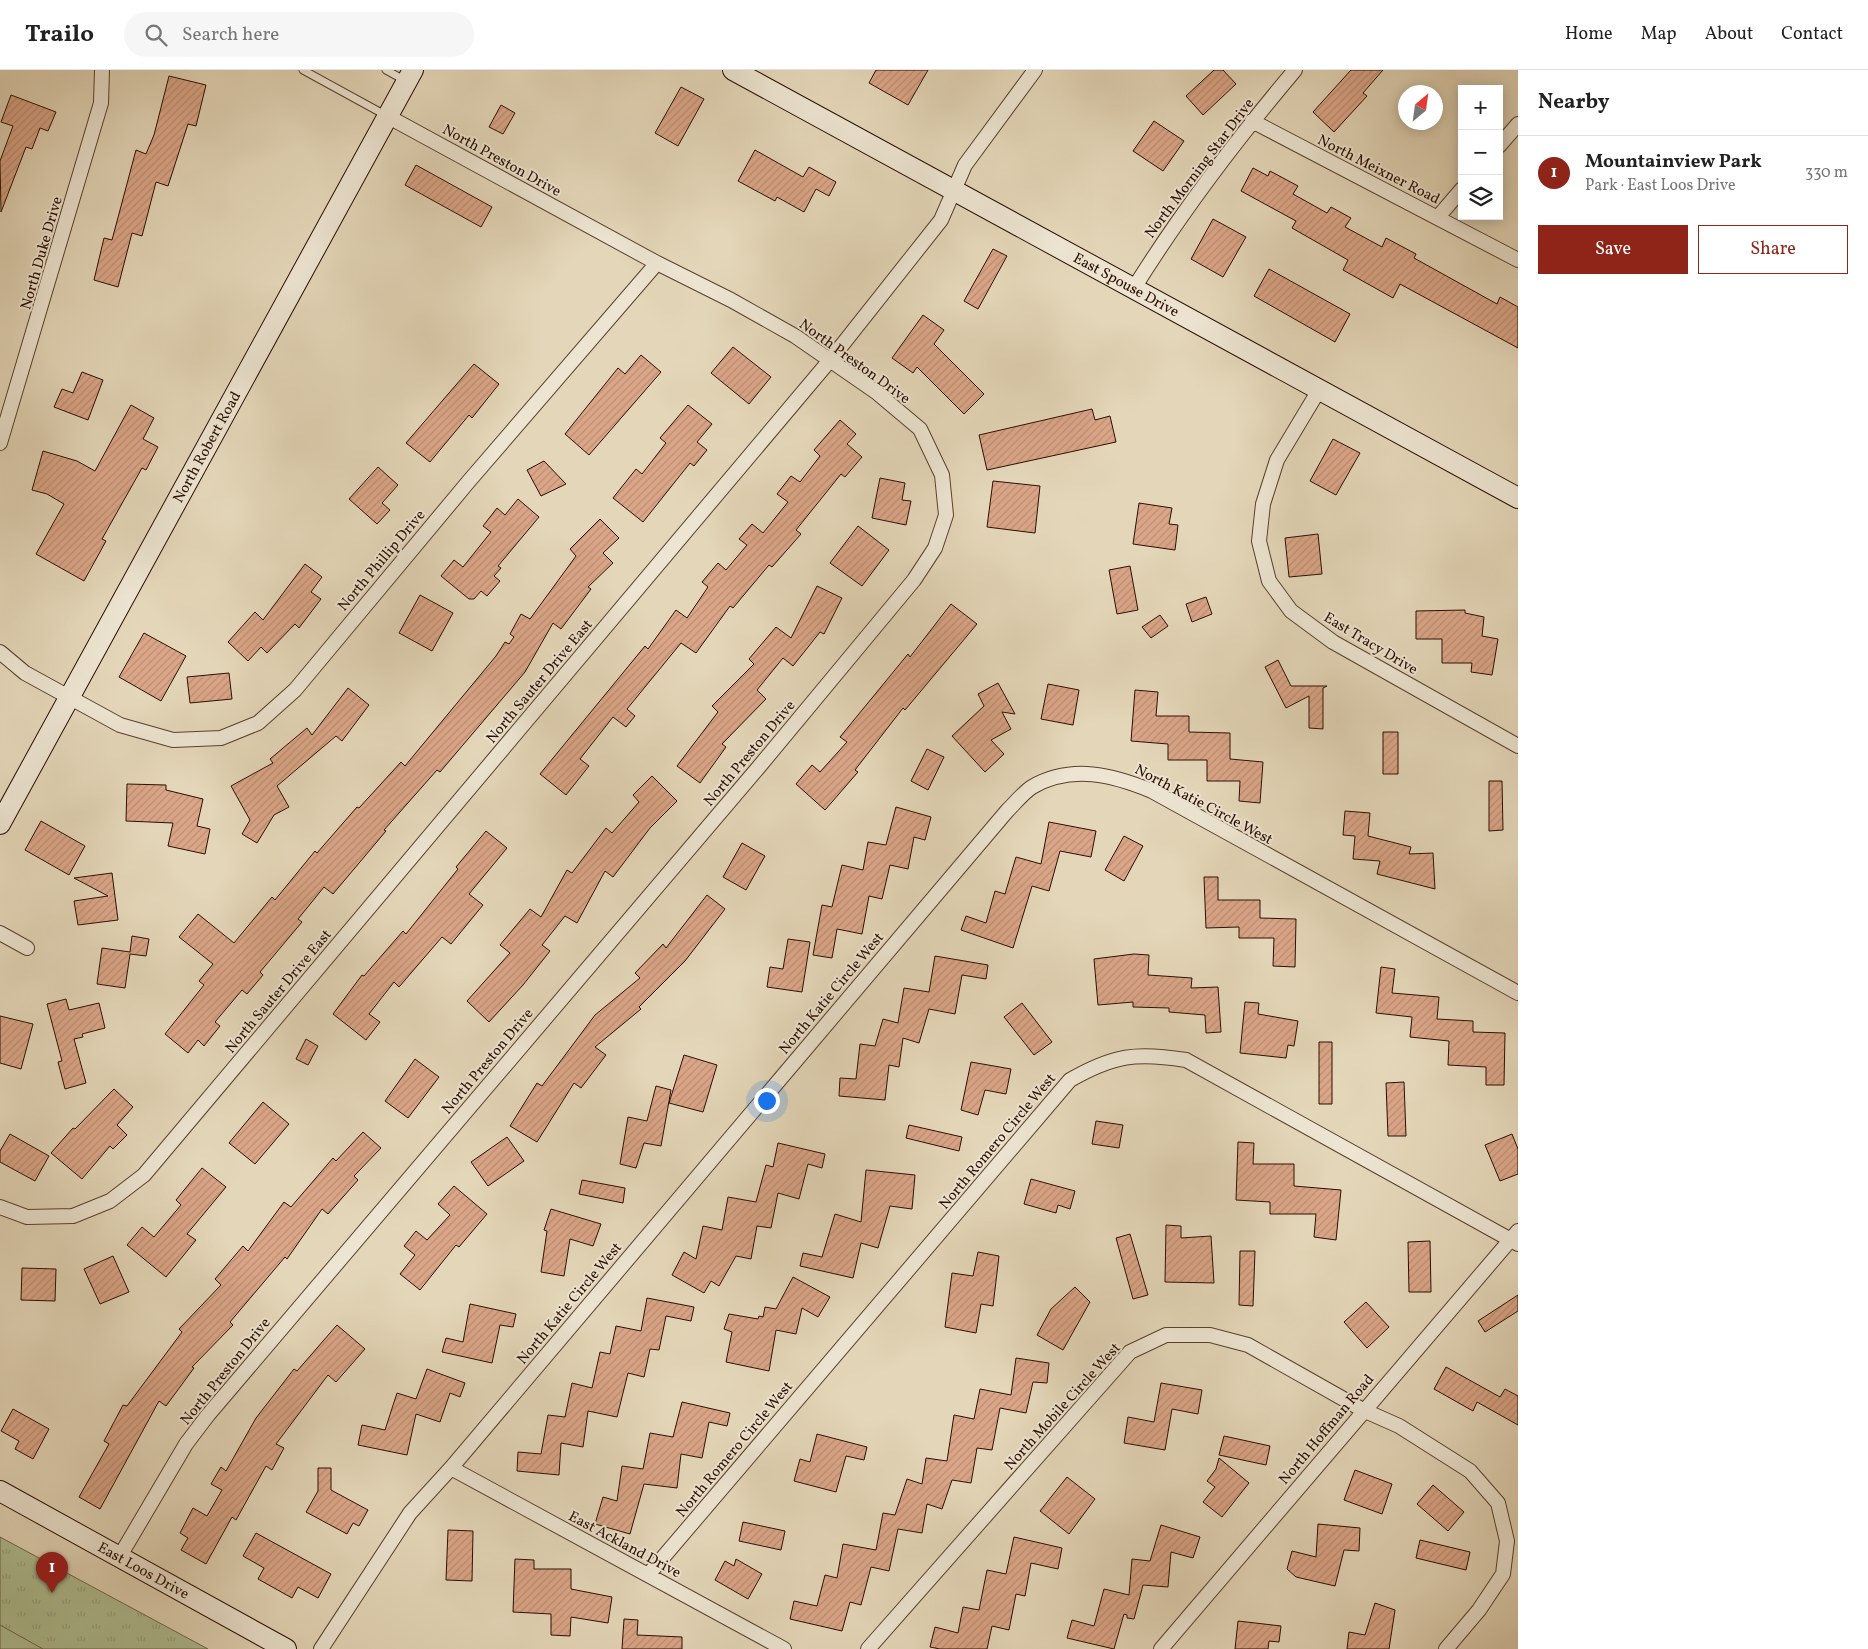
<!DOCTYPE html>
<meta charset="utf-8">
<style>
:root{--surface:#fff;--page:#f6f6f6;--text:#222;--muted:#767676;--line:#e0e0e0;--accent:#8f2418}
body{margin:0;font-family:Vollkorn,serif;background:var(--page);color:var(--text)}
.controls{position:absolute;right:15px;top:15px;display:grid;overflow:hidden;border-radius:0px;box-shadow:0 2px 12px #0003}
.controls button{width:45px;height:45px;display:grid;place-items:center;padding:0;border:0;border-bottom:1px solid var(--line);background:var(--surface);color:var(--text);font:25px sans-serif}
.compass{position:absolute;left:1398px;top:15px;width:45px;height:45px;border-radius:50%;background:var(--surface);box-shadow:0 2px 12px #0003;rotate:29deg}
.you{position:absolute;left:766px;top:1030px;width:18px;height:18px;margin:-12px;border:4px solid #fff;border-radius:50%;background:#1a73e8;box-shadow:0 0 0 8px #1a73e833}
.badge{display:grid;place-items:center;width:32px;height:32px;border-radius:50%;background:var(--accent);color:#fff;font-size:16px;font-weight:700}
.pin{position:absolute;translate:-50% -41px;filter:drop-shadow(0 1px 2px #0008)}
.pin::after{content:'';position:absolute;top:26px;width:18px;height:15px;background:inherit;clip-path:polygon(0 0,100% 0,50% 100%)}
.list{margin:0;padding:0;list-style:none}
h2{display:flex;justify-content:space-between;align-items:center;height:65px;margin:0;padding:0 20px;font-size:21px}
h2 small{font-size:16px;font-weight:400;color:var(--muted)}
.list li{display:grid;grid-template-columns:32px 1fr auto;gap:15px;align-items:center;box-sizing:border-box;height:75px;padding:0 20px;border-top:1px solid var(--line)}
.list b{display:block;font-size:19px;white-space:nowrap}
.list p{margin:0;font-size:16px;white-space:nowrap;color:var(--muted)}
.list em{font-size:16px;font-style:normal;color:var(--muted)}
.actions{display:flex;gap:10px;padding:15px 20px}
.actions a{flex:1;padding:11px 0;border:1px solid var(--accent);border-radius:0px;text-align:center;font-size:18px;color:var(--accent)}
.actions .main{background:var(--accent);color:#fff}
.icon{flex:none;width:28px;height:28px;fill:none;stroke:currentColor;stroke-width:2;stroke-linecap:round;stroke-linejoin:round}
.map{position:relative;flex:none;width:1518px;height:1579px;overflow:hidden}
header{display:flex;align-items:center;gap:30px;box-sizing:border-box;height:70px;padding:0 25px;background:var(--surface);border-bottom:1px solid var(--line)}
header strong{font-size:24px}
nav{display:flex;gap:28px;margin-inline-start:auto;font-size:18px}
.search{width:350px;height:45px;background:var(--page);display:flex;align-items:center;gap:12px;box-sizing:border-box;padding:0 18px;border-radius:28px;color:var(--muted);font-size:19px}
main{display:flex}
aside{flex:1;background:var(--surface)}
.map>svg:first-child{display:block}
</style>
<header>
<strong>Trailo</strong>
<div class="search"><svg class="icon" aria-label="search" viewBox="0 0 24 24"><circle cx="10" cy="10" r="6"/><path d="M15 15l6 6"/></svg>Search here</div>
<nav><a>Home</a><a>Map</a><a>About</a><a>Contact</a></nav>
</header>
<main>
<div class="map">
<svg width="1518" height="1579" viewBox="0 0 1518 1579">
<defs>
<pattern id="park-tufts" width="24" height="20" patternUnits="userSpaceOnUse" patternTransform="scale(1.25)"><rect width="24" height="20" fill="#afbf93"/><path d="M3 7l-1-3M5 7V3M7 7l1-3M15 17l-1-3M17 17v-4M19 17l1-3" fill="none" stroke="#97a37d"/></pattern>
<pattern id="building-hatch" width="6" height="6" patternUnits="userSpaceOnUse" patternTransform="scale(1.25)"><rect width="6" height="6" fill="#dba688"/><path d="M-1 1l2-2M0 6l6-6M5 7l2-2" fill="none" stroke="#bc8e74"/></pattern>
</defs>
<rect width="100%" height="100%" fill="#e4d7b9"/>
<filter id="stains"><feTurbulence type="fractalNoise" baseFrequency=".004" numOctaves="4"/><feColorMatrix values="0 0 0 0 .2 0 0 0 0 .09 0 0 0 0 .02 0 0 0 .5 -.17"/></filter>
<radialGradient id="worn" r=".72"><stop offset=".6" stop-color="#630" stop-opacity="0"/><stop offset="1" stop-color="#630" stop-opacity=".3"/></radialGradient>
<path fill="url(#park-tufts)" stroke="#6d664a" d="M0 1467 208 1579H0Z"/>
<path fill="#afbf93" stroke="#6d664a" d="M0 1555 43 1579H0Z"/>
<path fill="url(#building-hatch)" stroke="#2b0e00" d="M876 0H928L908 35 869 13Z
M1214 0H1223L1236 14 1203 45 1186 26Z
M1351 0H1383L1363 23 1367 26 1334 62 1313 42Z
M169 6 206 15 196 56 188 54 168 116 156 112 142 166 132 163 118 217 94 210 104 168 112 170 136 80 146 84 154 65Z
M681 17 704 29 678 76 655 63Z
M11 25 56 42 48 61 40 58 32 79 26 77 1 142 0 91 13 56 1 52Z
M501 35 515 43 503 64 489 57Z
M1154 51 1184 71 1163 101 1133 81Z
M755 80 803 107 809 97 836 112 829 126 816 119 804 142 777 127 775 131 738 111Z
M416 95 492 137 481 157 405 115Z
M1253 98 1268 106 1270 101 1298 116 1293 124 1327 143 1331 137 1351 148 1345 157 1382 177 1386 168 1416 184 1414 188 1497 234 1500 227 1518 237V278L1400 214 1393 228 1343 200 1348 190 1292 158 1296 151 1241 121Z
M1213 149 1246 167 1223 207 1191 189Z
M993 179 1007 186 978 239 964 231Z
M1269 199 1350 244 1335 272 1254 226Z
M923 245 944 260 934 274 984 324 964 344 917 297 913 303 892 288Z
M733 277 771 307 749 334 711 303Z
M641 285 661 302 589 385 565 364 618 298 625 304Z
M474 294 499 314 472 348 469 345 430 392 406 373Z
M82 302 103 310 88 350 54 337 62 319 73 323Z
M131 335 154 348 143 369 158 377 146 400 142 398 102 469 106 471 84 511 36 484 64 434 47 424 32 420 43 381 77 391 95 401Z
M688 335 712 354 697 372 707 380 694 396 690 393 643 452 613 428 636 399 642 404 666 373 660 368Z
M1092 339 1095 350 1110 346 1116 372 987 400 979 365Z
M840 350 856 364 847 374 862 387 845 407 841 404 796 460 801 464 772 497 769 495 733 538 730 536 696 583 681 573 627 639 635 646 626 657 613 647 580 689 589 696 566 725 540 704 645 576 648 579 676 540 687 548 708 517 702 512 718 493 726 500 747 475 739 469 752 454 763 463 788 432 777 424 791 406 800 412 820 386 814 380Z
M1333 369 1360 383 1336 425 1310 411Z
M544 391 566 414 541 426 527 400Z
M378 397 398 415 382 433 390 440 377 454 349 429Z
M880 408 905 413 902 430 911 431 906 455 872 448Z
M993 411 1040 416 1035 463 987 457Z
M518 429 539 447 498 496 501 498 494 506 500 511 487 526 481 521 474 529H469L441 506 454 490 463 497 491 462 483 456 497 438 505 445Z
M1139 433 1172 438 1169 454 1178 455 1175 480 1133 474Z
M600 449 619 468 603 483 613 493 588 517 591 519 561 559 553 553 525 602 440 702 437 700 384 760 386 761 333 824 324 817 298 849 302 852 260 902 263 905 247 924 242 920 215 952 220 956 204 976 198 970 188 983 165 964 204 915 199 911 213 894 179 867 198 844 234 873 272 827 275 830 315 781 317 783 357 737 359 738 401 692 405 696 496 586 505 572 509 574 514 567 510 564 521 544 530 549 576 486 570 479Z
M858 456 889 480 862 516 830 493Z
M1318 464 1322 504 1289 507 1285 468Z
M305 494 322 507 311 522 321 529 299 558 295 554 267 583 261 577 248 591 228 572 255 542 263 550Z
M1130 496 1138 540 1117 544 1109 500Z
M817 516 842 528 824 564 820 562 793 596 783 588 757 620 766 629 722 674 726 677 700 713 677 696 718 642 712 636 754 594 749 589 776 557 791 568Z
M420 525 453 543 432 581 399 563Z
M1206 527 1212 544 1192 552 1186 534Z
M951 534 977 554 905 640 903 638 855 700 858 702 825 740 796 714 812 695 820 702 847 672 840 667 908 584 910 587Z
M1465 540V543L1484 547 1482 566 1498 569 1492 605 1471 602 1472 593H1442V569H1416V541Z
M1160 545 1168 556 1151 568 1142 557Z
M144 563 186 586 161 631 119 607Z
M1278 590 1291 616H1327L1323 618V659L1309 658V626L1286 638 1265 597Z
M229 603 232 629 190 633 187 607Z
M998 613 1015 644 1002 642 1011 659 991 670 1004 684 985 702 952 666 984 636 978 624Z
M1048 614 1079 620 1073 655 1041 649Z
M348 618 369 635 342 671 336 666 277 716 289 737 274 745 257 773 242 764 250 750 231 716 273 693 270 689 307 658 312 665Z
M1135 620 1158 622 1156 646H1189V662L1230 663V689L1263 692 1260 733 1239 731 1240 711H1207V690H1168V674L1131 671Z
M1383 662H1398V704H1383Z
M927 679 944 687 928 720 911 711Z
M652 706 677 731 650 758 613 807 605 801 577 853 565 846 542 875 550 881 523 915 489 952 467 931 510 883 500 875 530 839 541 847 567 800 572 803 606 758 612 763 639 732 633 725Z
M1489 711H1502L1503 760 1489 761Z
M127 714 166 715V720L203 729 197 756 210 759 205 784 168 776 173 753 126 751Z
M896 737 931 747 925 770 914 767 908 799 890 795 882 829 869 826 862 864 837 859 832 888 813 885 822 835 832 837 842 795 863 800 868 772 886 775Z
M1345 741 1370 743 1368 766 1411 777 1409 784 1433 783 1435 819 1377 804 1380 791 1353 789 1355 766 1343 765Z
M41 751 85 776 69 805 25 780Z
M1049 752 1096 761 1091 787 1060 781 1049 821 1032 816 1013 878 961 860 966 846 986 853 995 821 1005 824 1016 787 1041 794Z
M486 761 507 778 469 824 483 835 451 874 442 867 399 917 394 912 369 944 380 952 366 970 333 944 362 905 364 906 403 861 406 864 458 799 456 797Z
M1124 766 1143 776 1124 811 1105 800Z
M742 773 765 786 746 820 723 807Z
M112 803 118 850 78 855 74 831 108 826 74 808Z
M1204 807H1218V830H1260V848L1296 849 1295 897 1273 896 1274 868H1239V857L1206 858Z
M707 825 725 839 685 891 639 937 641 939 595 977 606 985 581 1018 574 1013 537 1072 510 1056 537 1013 542 1016 595 945 640 908 635 903 663 874 666 878Z
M132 866 149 869 146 886 130 884 125 918 97 914 102 878 130 882Z
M788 869 810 872 802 922 767 917 770 897 783 899Z
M1134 884 1149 885 1148 905 1192 908 1191 918 1218 917 1221 962 1206 963 1205 945 1169 942V938L1133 937V932L1098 935 1094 889Z
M935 886 988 895 986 909 962 905 955 944 929 939 919 973 903 968 899 997 889 995 885 1030 839 1026 840 1008 856 1009 860 974 875 976 883 949 898 953 904 918 929 922Z
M1381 897 1395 899 1392 923 1439 927 1437 949 1473 951V962L1505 963 1504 1015H1486V997L1448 995 1449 971 1410 967 1412 947 1376 943Z
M66 929 69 940 99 933 105 958 82 964 83 967 74 969 86 1013 65 1019 58 992 62 991 47 934Z
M1245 932 1259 933 1258 944 1298 951 1294 976 1288 975 1286 988 1240 983Z
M1022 933 1052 972 1034 985 1004 947Z
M0 946 33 954 21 999 0 993Z
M306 969 318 976 308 995 296 989Z
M1319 972H1332V1034H1319Z
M684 985 717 995 703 1042 669 1033Z
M415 989 439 1007 408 1048 385 1031Z
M971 992 1011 999 1006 1024 985 1020 978 1045 961 1040Z
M1404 1012 1406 1066H1388L1386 1013Z
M656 1016 671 1020 661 1076 644 1073 636 1098 620 1094 628 1047 647 1051Z
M114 1019 133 1037 117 1055 127 1065 113 1079 110 1076 82 1109 51 1083 73 1058 75 1059Z
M263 1032 289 1054 255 1094 229 1073Z
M1096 1051 1123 1055 1119 1078 1092 1074Z
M909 1055 962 1067 959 1081 906 1068Z
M363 1062 381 1078 354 1106 358 1110 328 1144 322 1139 287 1189 285 1187 230 1252 233 1255 192 1297 194 1298 166 1336 159 1331 100 1439 79 1427 109 1374 104 1371 123 1335 127 1336 182 1262 179 1259 221 1215 215 1209 243 1176 248 1181 284 1132 291 1137 333 1088 336 1091Z
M10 1064 49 1086 35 1111 0 1092V1081Z
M1512 1064 1518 1079V1104L1500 1111 1485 1075Z
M507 1067 524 1091 488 1116 471 1092Z
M1238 1072 1254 1073 1253 1094H1294V1116L1341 1120 1336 1170 1314 1167 1316 1144H1270V1132L1236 1130Z
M778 1073 825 1084 822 1098 808 1094 799 1129 778 1123 771 1158 757 1156 751 1189 736 1186 719 1216 711 1211 704 1223 672 1205 684 1182 696 1189 703 1156 722 1160 728 1127 756 1132 766 1095 773 1097Z
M202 1098 226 1117 187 1164 196 1170 166 1207 127 1175 142 1157 154 1167 181 1135 176 1130Z
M866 1100 915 1105 912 1139 890 1136 878 1178 861 1173 853 1208 800 1196 803 1183 822 1187 835 1144 861 1152Z
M1031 1109 1075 1121 1070 1139 1058 1135 1056 1143 1024 1134Z
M582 1110 625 1118 623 1133 579 1124Z
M454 1116 487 1144 459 1177 456 1175 420 1220 400 1204 415 1185 404 1176 416 1161 427 1170 450 1145 438 1134Z
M551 1139 601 1154 593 1176 570 1169 564 1206 541 1202 547 1161 544 1160Z
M1166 1155 1181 1156V1168L1211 1166 1214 1213 1165 1212Z
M1130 1164 1148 1225 1133 1229 1116 1168Z
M1430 1171 1431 1222H1409L1408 1172Z
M1240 1181H1255L1253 1236 1239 1235Z
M978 1182 999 1186 993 1236 981 1234 976 1263 945 1257 952 1203 973 1206Z
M113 1186 129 1222 100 1234 84 1199Z
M22 1198 56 1199 55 1231 21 1230Z
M793 1207 830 1227 818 1247 802 1238 796 1264 776 1260 769 1301 726 1292 732 1262 724 1259 729 1244 758 1249 759 1246 763 1247 765 1237 776 1239Z
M1075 1217 1090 1232 1063 1280 1037 1265 1051 1239Z
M1518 1225V1241L1485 1262 1478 1251Z
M647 1228 694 1237 691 1251 666 1246 659 1280 650 1279 644 1307 628 1303 617 1347 588 1341 583 1377 561 1373 559 1405 517 1401 518 1382 541 1384 548 1345 565 1347 572 1313 592 1318 600 1282 610 1284 616 1256 641 1261Z
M1366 1232 1389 1257 1367 1278 1344 1252Z
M470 1234 516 1244 513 1257 500 1255 492 1293 442 1282 446 1268 463 1272Z
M337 1255 365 1279 336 1312 328 1305 276 1374 284 1378 272 1400 266 1396 236 1450 232 1447 206 1494 181 1480 188 1468 180 1463 193 1438 207 1446 222 1420 211 1414 221 1397 226 1401 256 1348 294 1299 297 1301Z
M1016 1288 1049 1293 1047 1313 1033 1312 1026 1343 1000 1338 992 1380 977 1378 971 1413 952 1410 942 1439 927 1434 922 1463 898 1459 889 1501 871 1497 861 1535 850 1532 842 1561 790 1549 794 1531 817 1536 825 1505 837 1508 843 1474 876 1480 883 1443 895 1445 907 1409 922 1414 926 1388 947 1391 954 1345 974 1349 980 1319 1011 1325Z
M1446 1297 1500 1327 1505 1319 1518 1326V1355L1477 1332 1473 1341 1434 1319Z
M427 1299 465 1313 460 1327 450 1323 440 1352 416 1344 407 1385 358 1375 362 1355 385 1360 397 1323 416 1329Z
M1161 1313 1202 1320 1198 1344 1172 1339 1165 1380 1124 1373 1128 1347 1154 1352Z
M682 1332 730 1343 727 1356 709 1352 702 1388 681 1384 677 1418 644 1414 630 1464 595 1454 603 1427 617 1431 622 1396 643 1399 650 1363 673 1367Z
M13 1339 49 1359 33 1389 15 1379 19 1371 1 1361Z
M817 1364 867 1377 864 1390 846 1386 836 1422 794 1411 800 1389 810 1392Z
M1224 1366 1270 1376 1266 1395 1219 1385Z
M1219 1388 1249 1413 1222 1447 1203 1432 1215 1417 1207 1411 1216 1399Z
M318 1398H331V1420L368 1440 359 1456 353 1453 347 1464 306 1442 318 1421Z
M1355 1400 1392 1414 1382 1444 1344 1430Z
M1067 1407 1095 1429 1069 1464 1040 1441Z
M1433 1415 1464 1442 1448 1461 1417 1434Z
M743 1452 785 1461 781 1480 739 1471Z
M1318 1454 1360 1458 1359 1481 1344 1480 1335 1516 1296 1507 1287 1499 1292 1481 1316 1487Z
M1161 1455 1200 1467 1193 1488 1171 1482 1168 1517 1143 1515 1134 1549 1127 1548V1545L1124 1544 1114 1579 1067 1568 1072 1550 1094 1556 1104 1519 1129 1525 1132 1489 1150 1491Z
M448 1460 473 1461 472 1511 446 1510Z
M256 1463 331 1504 318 1528 298 1517 292 1528 258 1509 264 1498 243 1486Z
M1014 1467 1062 1478 1058 1499 1031 1493 1025 1526 1016 1524 1009 1560 992 1556 987 1579H940L930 1577 935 1557 958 1563 963 1537 979 1540 987 1500 1006 1504Z
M1420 1470 1470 1482 1466 1500 1416 1488Z
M515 1489 534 1490V1499H571V1519L612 1527 608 1553 571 1547 570 1566 551 1565V1544L513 1542Z
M736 1489 762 1504 748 1529 715 1510 725 1491 734 1496Z
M1375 1533 1395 1540 1389 1579H1347L1349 1562 1365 1565Z
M624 1549 638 1550 637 1565 682 1567V1579H622Z
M1238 1551 1281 1556 1279 1572 1269 1571 1268 1579H1235Z"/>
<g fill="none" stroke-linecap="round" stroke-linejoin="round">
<defs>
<path id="lane" d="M303 0 387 46
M386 0 406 11"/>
<path id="street" d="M1252 51 1518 190
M1499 76 1518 54
M1438 147 1462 119
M1134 218C1182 141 1236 70 1295 0
M1319 320 1277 390 1263 434 1259 471 1269 511 1291 541 1333 572 1518 676
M0 373 101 33 102 0
M0 582 25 603 120 655 173 670 221 668 258 653 295 620 469 411 657 193
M0 863 27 878
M0 1137 27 1147 73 1146 110 1131 144 1105 831 289 941 150 965 95 1035 0
M451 1398 784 1579
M120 1486 186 1374 208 1345 758 698 914 510 935 478 946 445 942 405 920 359 876 322 795 266 731 230 657 193 387 46
M648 1505 1070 1010C1114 985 1136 982 1186 990L1518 1174
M321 1579 410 1443 451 1398 1007 741C1015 733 1023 723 1032 717 1072 694 1113 705 1152 721L1518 923
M868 1579 1130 1282 1166 1265H1210L1248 1275 1363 1340 1399 1356 1470 1401 1498 1433 1507 1471 1503 1504 1479 1540 1446 1579
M1161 1579 1518 1161"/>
<g id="secondary">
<path id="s1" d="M733 0 1518 428"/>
<path id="s2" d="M0 754 413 0"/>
<path id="s3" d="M0 1421 286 1579"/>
</g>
</defs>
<use href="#lane" stroke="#59402e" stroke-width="9"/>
<use href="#street" stroke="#59402e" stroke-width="16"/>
<use href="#secondary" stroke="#2b0e00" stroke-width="22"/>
<use href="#lane" stroke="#ede5d2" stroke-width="7"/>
<use href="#street" stroke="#ede5d2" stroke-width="14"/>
<use href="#secondary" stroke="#ede5d2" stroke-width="20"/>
</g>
<g text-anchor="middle" stroke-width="4" stroke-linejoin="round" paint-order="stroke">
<g font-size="15" fill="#2b0e00" stroke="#ede5d2">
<text transform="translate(502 90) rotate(29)" y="5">North Preston Drive</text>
<text transform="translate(1199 98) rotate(-53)" y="5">North Morning Star Drive</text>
<text transform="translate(1379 99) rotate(27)" y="5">North Meixner Road</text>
<text transform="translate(41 183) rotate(-74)" y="5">North Duke Drive</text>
<text dy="5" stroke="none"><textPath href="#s1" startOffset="448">East Spouse Drive</textPath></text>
<text transform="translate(855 291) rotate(36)" y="5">North Preston Drive</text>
<text dy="5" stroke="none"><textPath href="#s2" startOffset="430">North Robert Road</textPath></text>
<text transform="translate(381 490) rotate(-50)" y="5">North Phillip Drive</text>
<text transform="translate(1371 573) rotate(31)" y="5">East Tracy Drive</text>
<text transform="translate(539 611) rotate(-50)" y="5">North Sauter Drive East</text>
<text transform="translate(749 683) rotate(-50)" y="5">North Preston Drive</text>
<text transform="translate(1204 734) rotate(28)" y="5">North Katie Circle West</text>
<text transform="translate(278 921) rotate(-50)" y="5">North Sauter Drive East</text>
<text transform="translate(831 923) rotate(-50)" y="5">North Katie Circle West</text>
<text transform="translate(487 991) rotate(-50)" y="5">North Preston Drive</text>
<text transform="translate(997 1071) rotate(-50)" y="5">North Romero Circle West</text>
<text transform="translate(569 1233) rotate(-50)" y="5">North Katie Circle West</text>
<text transform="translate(225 1301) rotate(-51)" y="5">North Preston Drive</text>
<text transform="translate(1062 1336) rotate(-48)" y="5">North Mobile Circle West</text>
<text transform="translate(1326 1359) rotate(-50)" y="5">North Hoffman Road</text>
<text transform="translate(734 1379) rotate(-50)" y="5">North Romero Circle West</text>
<text transform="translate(625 1474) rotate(28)" y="5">East Ackland Drive</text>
<text dy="5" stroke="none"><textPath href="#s3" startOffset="164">East Loos Drive</textPath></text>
</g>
</g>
<rect width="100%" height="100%" filter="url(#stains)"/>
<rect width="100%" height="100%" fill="url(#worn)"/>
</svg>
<div class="controls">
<button>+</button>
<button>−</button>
<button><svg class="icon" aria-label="layers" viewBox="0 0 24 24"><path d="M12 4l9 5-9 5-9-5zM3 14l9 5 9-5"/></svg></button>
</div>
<svg class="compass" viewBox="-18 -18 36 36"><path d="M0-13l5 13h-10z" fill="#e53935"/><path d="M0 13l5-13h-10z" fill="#767676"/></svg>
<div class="you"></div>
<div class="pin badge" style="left:52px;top:1523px">1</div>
</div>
<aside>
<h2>Nearby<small></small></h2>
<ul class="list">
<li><span class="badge">1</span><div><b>Mountainview Park</b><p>Park · East Loos Drive</p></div><em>330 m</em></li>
</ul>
<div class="actions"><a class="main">Save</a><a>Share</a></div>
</aside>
</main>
